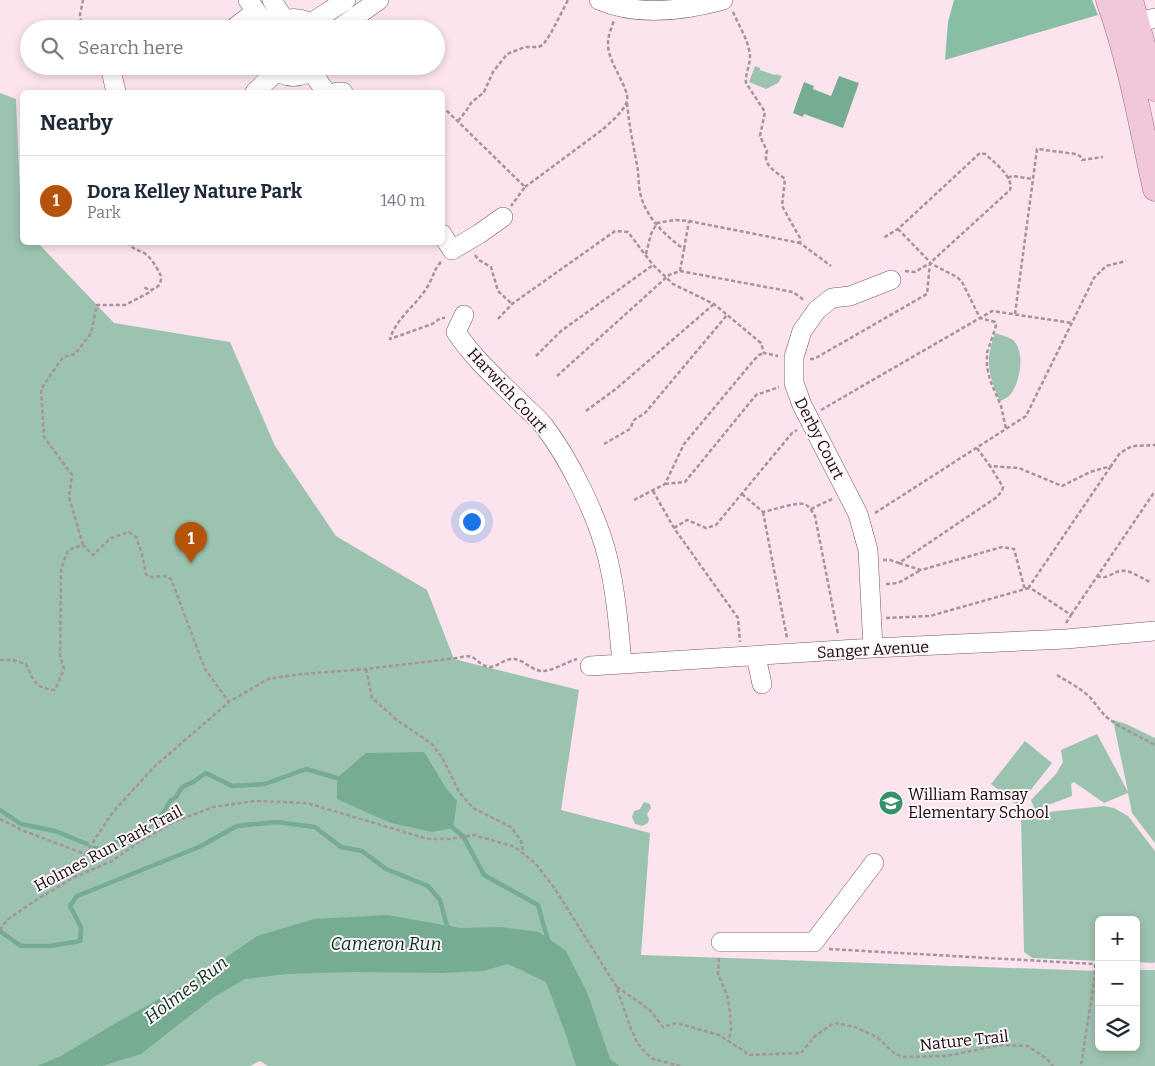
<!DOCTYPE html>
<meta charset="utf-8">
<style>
:root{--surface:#fff;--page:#f2f2f3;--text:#1f2937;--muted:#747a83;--line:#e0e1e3;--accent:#b45309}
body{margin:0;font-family:Bitter,serif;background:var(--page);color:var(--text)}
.controls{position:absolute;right:15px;bottom:15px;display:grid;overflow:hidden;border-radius:8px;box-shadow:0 2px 8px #0003}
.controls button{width:45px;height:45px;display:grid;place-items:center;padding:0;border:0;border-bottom:1px solid var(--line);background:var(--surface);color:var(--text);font:25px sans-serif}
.you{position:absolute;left:471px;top:521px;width:18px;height:18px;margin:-12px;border:4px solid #fff;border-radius:50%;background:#1a73e8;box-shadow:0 0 0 8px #1a73e833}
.badge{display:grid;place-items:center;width:32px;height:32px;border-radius:50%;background:var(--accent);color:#fff;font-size:16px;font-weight:700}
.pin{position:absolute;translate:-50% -41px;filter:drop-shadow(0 1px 2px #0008)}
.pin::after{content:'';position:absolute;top:26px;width:18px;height:15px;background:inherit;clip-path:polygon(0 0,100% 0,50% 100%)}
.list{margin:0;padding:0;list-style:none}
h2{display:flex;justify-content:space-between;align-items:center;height:65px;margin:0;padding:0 20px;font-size:21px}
h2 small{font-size:16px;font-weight:400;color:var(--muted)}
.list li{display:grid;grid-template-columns:32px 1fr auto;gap:15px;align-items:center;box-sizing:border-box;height:90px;padding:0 20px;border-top:1px solid var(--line)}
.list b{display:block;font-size:19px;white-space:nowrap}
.list p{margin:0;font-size:16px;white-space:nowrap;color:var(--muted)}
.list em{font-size:16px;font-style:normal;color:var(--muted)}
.icon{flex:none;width:28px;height:28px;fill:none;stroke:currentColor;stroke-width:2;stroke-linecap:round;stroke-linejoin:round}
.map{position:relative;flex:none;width:1155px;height:1066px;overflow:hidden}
.search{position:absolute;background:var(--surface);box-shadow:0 2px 8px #0003;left:20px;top:20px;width:425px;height:55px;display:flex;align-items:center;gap:12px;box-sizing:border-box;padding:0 18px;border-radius:28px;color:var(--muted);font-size:19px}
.panel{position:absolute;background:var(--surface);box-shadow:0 2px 8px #0003;left:20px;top:90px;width:425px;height:155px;border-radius:8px}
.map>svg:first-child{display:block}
</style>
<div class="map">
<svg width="1155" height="1066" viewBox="0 0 1155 1066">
<rect width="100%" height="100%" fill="#fbe4ed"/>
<path fill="#9cc3af" d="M755 66 760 68V70L775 75 776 74 782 76 778 83 766 89 749 82Z
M0 93 16 99 22 242 38 243 114 323 230 342 275 446 336 536 427 590 454 659 579 690 561 810 650 833 641 955 1099 971V1047H1136V970H1155V1066H268L260 1061 250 1066H0Z
M995 333C1001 335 1009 337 1013 340 1026 352 1020 383 1010 395 1007 398 1004 399 1000 401 988 374 985 361 995 333Z
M1113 720 1126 724 1155 738V843L1132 813 1128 793 1104 803 1074 782 1071 784 1072 796 1035 810 1031 800 1056 774 1063 762 1061 750 1097 734 1128 792Z
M1025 741 1052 763 1018 806 991 784Z
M644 802 650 804 651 808 647 814 649 819 648 823 642 826 635 824 632 817 634 811 640 809Z
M1104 806 1114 808 1128 816 1155 851V962L1153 963 1136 962V920H1099V961L1032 958 1024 952 1021 815Z"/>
<path fill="#88bfa4" d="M954 0H1092L1098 15 945 60 948 22Z"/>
<path fill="#76ac91" d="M839 76 859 83 843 128 804 114 803 117 793 113 804 82 814 86 813 89 831 96Z
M424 752 446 788 457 801 453 828 432 832 391 823 337 799V778L366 753Z
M388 915 460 928 501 927 539 932 566 951 587 992 610 1059 619 1066H576L565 1032 546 982 508 964 483 971 441 973 352 972 286 974 245 979 214 997 141 1054 102 1066H37L61 1056 121 1020 192 981 257 936 314 919Z"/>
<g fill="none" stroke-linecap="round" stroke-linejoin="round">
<path stroke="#76ac91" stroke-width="4.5" d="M0 810 21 824 55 831 87 844
M453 828 463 836 484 875 538 905 549 944
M94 848 101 849 124 838 140 828 147 827 162 815 170 801 176 797 182 787 193 782 206 773 232 786 265 784 306 769 337 778
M0 931 21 946H50L80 941 81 927 70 906 77 896 199 847 237 826 277 822 315 827 341 847 362 851 386 869 428 886 440 900 447 926 452 930"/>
<defs>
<path id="minor" d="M248 0 269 29
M272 0 284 19
M599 0C638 17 683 11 723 0
M311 23 346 0
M1124 26 1155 18
M233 29 256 11
M271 29C285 15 303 15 317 29
M338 29 379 0
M110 66 116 92
M271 66C285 80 302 80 316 66
M311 71 326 92
M255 92 276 72
M337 92H343
M442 234 452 250 479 234 503 217
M464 315 456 332C474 359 497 379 520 402 528 410 537 417 544 426 570 460 598 517 608 559 616 593 619 629 622 664
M873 648 868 550 858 514 802 405 794 383V357L802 331 817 310 832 298 850 296 891 280
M756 657 762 684
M590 666 873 648 1066 639 1155 631
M721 942H814L874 863"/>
<path id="major" d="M1108 0C1130 61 1141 126 1155 189
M1131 0 1155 89"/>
</defs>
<use href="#minor" stroke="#765765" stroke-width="20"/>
<use href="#major" stroke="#9e6c83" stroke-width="25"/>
<path stroke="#a6939b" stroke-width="2.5" stroke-dasharray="4 2.5" stroke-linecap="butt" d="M733 12C739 26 749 41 750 56 750 66 745 75 746 83L765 112 760 136 767 151C762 165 775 171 785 179L782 206 800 238V243L831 266
M82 29 80 15 83 0
M442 106 525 187 511 206
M458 121 466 111 471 103 484 92 493 72 507 54 525 47H538L543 45 551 33 568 0
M1008 178 1012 176 1033 179
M525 187 602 130C609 124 625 110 627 101 630 88 607 62 608 43 608 35 612 27 614 20
M898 229 930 262
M127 242C134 250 136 249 144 253 151 257 157 268 161 276 162 283 157 290 149 290L144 287
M684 249 689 221
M646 254 651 234 657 223 675 220 689 221 800 243
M475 255 479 260 491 267 498 291 512 304
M441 262C435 268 434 274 430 282 420 303 396 317 390 339L432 324 441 318H445
M680 271 793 292 804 300
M905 271 915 272 930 263 957 277 962 282 980 318 995 322 996 326 987 353V367L990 380 1001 406 1006 429
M1015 314 1037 149 1076 154 1080 156 1082 160 1103 157
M498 319 512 304 615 231 628 232 653 265 673 284 714 304 761 343 764 353 778 356
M536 356 561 331 653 265
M810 359H814L927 294 930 263 1010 190C1014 177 994 162 985 154L980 153 898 229 883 238
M557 376 669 275 680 271 684 249C665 236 644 215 640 192 638 183 639 173 637 165 633 144 629 124 627 103
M821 410 992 311 1072 323
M586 411 617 388 714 304
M604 444 630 429 634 420 645 413 727 315
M977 448 990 466 1019 468 1062 486 1090 472 1111 466 1120 453 1132 446 1155 445
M665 484 685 482 756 395 779 387
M653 491 674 528 738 618 740 642
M742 494 763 512C772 510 796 502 804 504 810 506 812 512 815 516L838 634
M634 500 665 484 684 444 754 360 759 355 764 353
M811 509 832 499
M763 512 787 638
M875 513 1026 416 1094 278 1106 266 1126 261
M674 528 687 520 706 528 716 525 792 433 797 430
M83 545 69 497 72 475 44 437 41 389 63 357 75 354 91 333 97 305H125L152 291
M883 560H890L899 563 997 497 1002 491 1003 487 990 466
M899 563 921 570 1002 547 1014 549 1025 590
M1097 576C1107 580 1111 573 1120 571 1129 569 1141 578 1150 582
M886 584 898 583 921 570
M1071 615 1155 491
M886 618 930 616 1029 588
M1066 623 1071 615 1029 587 1111 466
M0 660H13L26 664C33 680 36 689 55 690L64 669 60 656 61 569 68 550 83 545 93 555 111 538 129 532 136 537 142 554 146 574 150 577 165 576 171 579 205 669 229 702
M366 669 372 698 397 720 432 744 443 759 459 792 473 808 511 827 521 841 523 852
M1057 675 1077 687 1089 696 1105 716 1119 726 1155 745
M0 819 24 831 85 854
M74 877 85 854 113 812 154 767 229 702 268 679 301 674 366 669 458 658C477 651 476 666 490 667 497 667 504 659 512 659 523 658 532 672 544 671 554 670 567 662 577 659
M0 930 7 920 36 900 73 878 112 861 136 844 174 822 213 807 255 801 307 803 428 839H450L474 835 515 847 536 864 555 889 616 986 631 1029 638 1044 645 1052 653 1059 680 1066
M829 949 1095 964V975L1081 1066
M719 958 718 974 727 995 730 1012 731 1028 729 1042
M617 987 650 1010 663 1027 677 1023 719 1035 750 1055 801 1053 815 1036 834 1023 855 1027 877 1037 895 1054 904 1057 946 1056 1001 1045 1028 1046 1047 1059 1053 1066"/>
<use href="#minor" stroke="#fff" stroke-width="19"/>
<use href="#major" stroke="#f1c7da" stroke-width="24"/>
</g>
<defs>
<symbol id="school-disc" viewBox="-11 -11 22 22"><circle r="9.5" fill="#34936b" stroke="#fef6f9"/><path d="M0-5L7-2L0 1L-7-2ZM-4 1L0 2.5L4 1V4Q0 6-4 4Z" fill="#fff"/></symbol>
</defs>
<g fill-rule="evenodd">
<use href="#school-disc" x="877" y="789" width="28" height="28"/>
</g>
<g text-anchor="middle" stroke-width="4" stroke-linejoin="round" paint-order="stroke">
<g font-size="16" fill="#15090f" stroke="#fef6f9">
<text transform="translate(508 390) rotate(47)" y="6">Harwich Court</text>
<text transform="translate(820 438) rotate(63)" y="6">Derby Court</text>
<text transform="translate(873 649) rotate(-3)" y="6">Sanger Avenue</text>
<text transform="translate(108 848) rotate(-28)" y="6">Holmes Run Park Trail</text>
<text transform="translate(964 1040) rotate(-6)" y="6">Nature Trail</text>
</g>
<g font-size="16" fill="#15090f" stroke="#fef6f9" text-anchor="start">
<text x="908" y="800">William Ramsay<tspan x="908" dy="18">Elementary School</tspan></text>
</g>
<g font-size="18" font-style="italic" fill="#023321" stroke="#fef6f9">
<text x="386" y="950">Cameron Run</text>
<text transform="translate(186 990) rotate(-37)" y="6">Holmes Run</text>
</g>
</g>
</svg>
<div class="controls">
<button>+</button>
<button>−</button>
<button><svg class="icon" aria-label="layers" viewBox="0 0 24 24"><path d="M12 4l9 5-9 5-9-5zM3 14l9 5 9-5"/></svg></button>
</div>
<div class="you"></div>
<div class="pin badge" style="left:191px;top:563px">1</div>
<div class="search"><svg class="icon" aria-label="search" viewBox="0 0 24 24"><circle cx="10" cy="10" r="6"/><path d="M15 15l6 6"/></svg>Search here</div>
<section class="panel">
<h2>Nearby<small></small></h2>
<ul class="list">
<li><span class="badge">1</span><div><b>Dora Kelley Nature Park</b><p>Park</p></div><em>140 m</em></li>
</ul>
</section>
</div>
